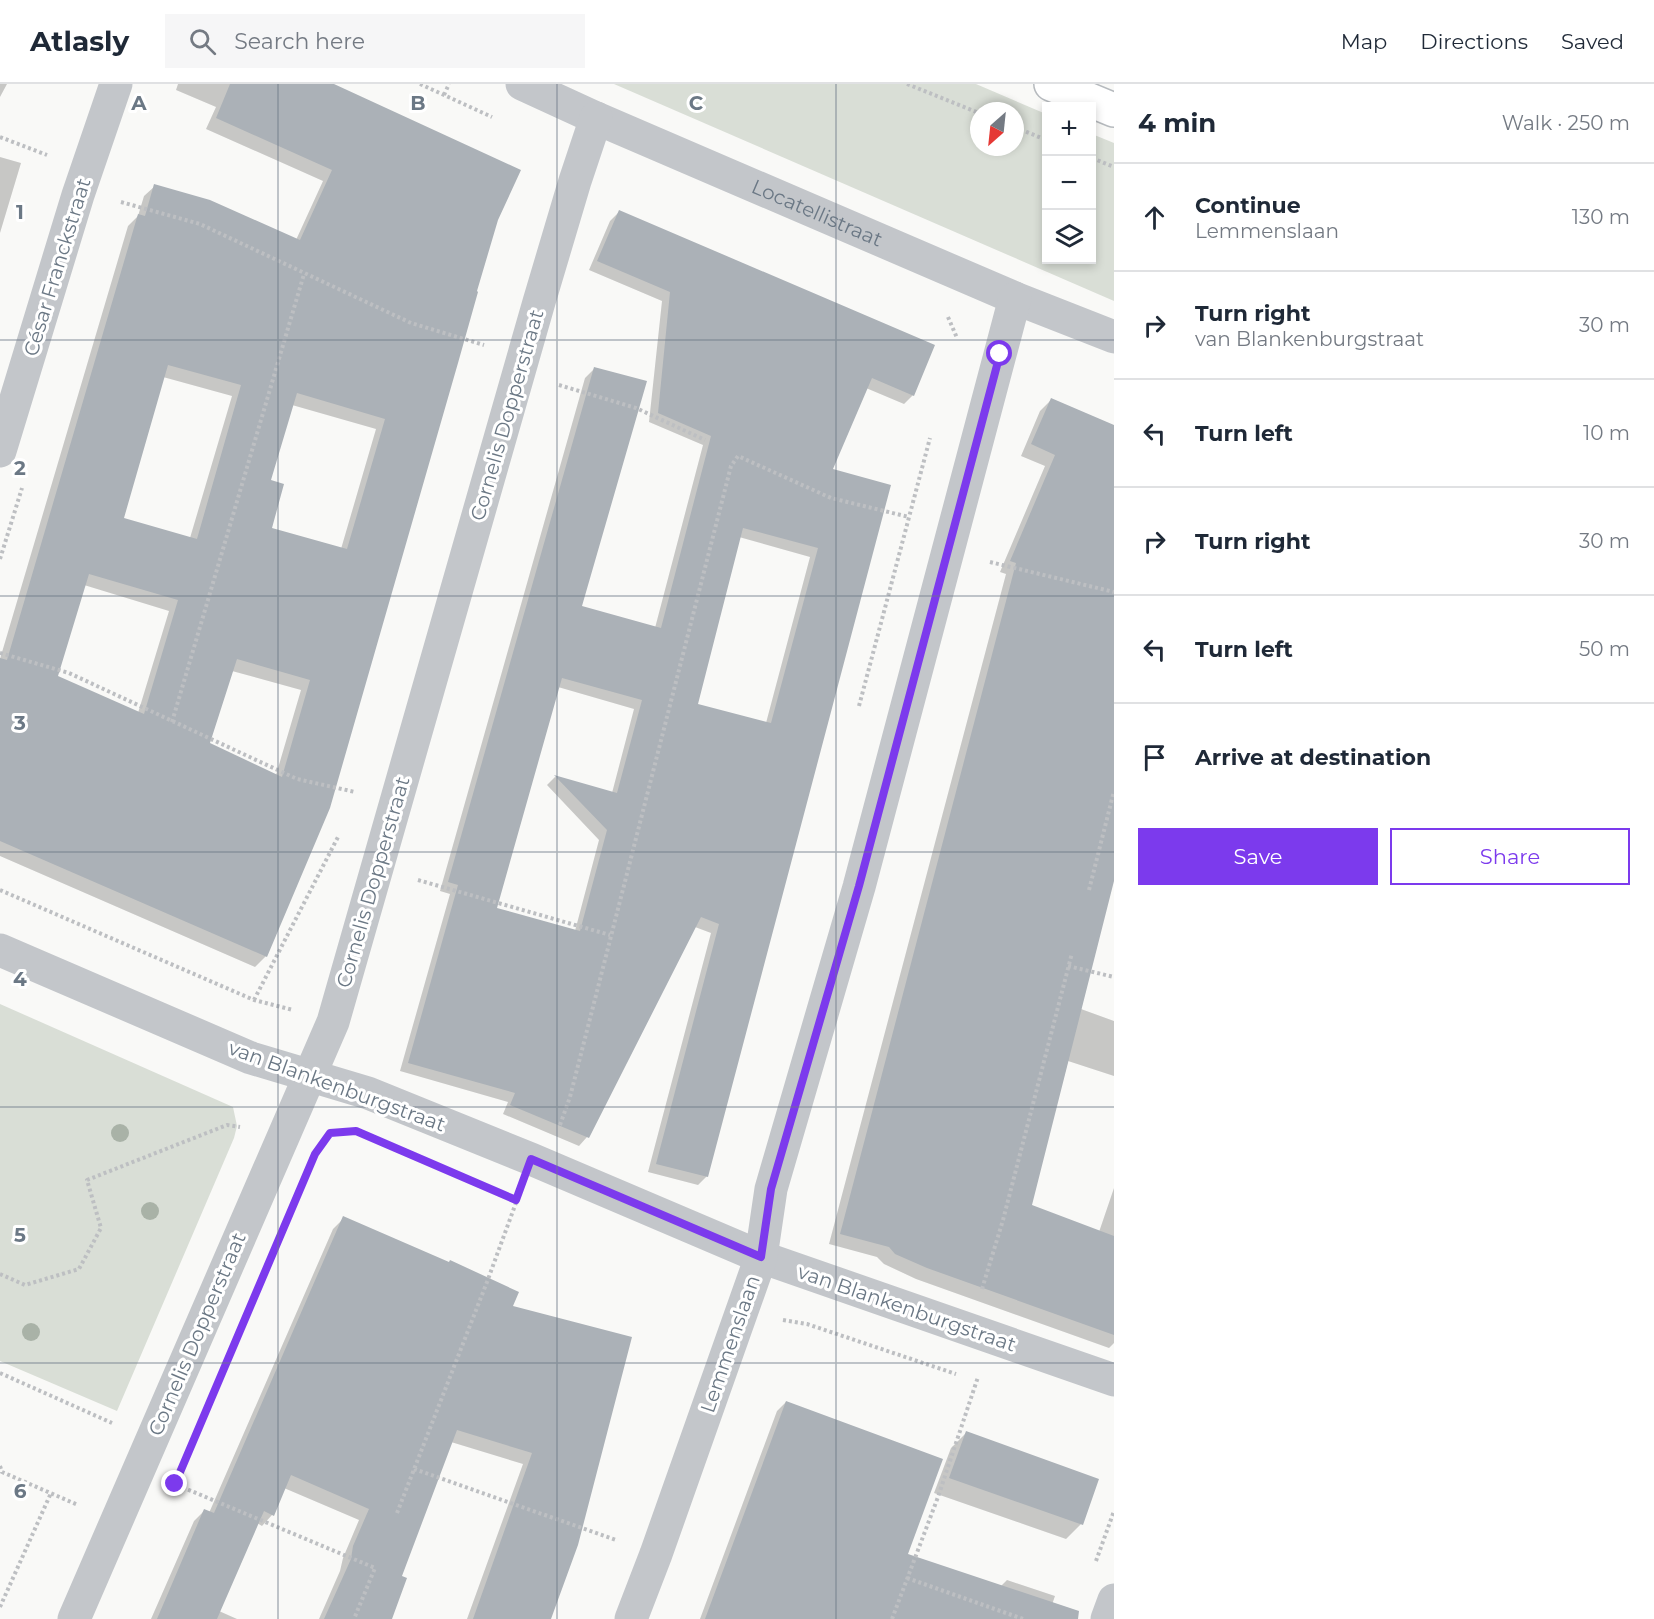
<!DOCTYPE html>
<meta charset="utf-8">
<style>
:root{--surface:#fff;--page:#f6f6f7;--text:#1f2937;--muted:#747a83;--line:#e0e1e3;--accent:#7c3aed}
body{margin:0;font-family:Montserrat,sans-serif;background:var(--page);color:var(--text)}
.controls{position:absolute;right:18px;top:18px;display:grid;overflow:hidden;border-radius:0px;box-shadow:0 3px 9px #0003}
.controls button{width:54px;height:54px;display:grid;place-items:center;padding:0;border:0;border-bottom:2px solid var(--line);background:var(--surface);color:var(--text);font:30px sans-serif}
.compass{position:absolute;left:970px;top:18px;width:54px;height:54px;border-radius:50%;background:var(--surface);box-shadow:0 3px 9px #0003;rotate:207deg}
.stop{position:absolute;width:18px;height:18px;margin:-14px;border:4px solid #7c3aed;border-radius:50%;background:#fff}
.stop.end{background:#7c3aed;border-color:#fff;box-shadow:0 2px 6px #0008}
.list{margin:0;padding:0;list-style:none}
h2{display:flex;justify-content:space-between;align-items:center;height:78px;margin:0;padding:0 24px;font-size:26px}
h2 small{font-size:20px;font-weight:400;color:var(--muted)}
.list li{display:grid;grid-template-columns:39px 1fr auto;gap:18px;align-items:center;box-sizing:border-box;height:108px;padding:0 24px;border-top:2px solid var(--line)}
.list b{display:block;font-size:22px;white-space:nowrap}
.list p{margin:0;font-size:20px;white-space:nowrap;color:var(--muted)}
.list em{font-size:20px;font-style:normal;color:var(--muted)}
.actions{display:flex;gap:12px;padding:18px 24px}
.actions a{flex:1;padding:14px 0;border:2px solid var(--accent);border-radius:0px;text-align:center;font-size:21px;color:var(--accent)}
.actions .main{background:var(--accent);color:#fff}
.icon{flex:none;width:33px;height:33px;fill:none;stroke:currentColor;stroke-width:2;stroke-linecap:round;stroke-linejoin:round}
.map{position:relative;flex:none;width:1114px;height:1535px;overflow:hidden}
header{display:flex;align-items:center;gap:36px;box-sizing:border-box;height:84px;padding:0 30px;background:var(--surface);border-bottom:2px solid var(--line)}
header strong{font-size:28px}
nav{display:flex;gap:33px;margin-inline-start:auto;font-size:21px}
.search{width:420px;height:54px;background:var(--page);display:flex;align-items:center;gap:15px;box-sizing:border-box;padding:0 21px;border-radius:0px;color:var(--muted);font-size:22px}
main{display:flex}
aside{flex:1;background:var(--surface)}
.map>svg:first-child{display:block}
</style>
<header>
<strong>Atlasly</strong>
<div class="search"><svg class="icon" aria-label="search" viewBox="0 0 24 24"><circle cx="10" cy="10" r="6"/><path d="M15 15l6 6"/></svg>Search here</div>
<nav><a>Map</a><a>Directions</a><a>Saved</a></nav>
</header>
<main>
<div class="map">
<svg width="1114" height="1535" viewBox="0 0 1114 1535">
<rect width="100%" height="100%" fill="#f9f9f7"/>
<path fill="#d9ded6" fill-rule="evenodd" d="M614 0H976L1046 30V176H1092V50L1114 59V217ZM979 27H1015V63H979Z
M0 920 233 1023 237 1042 234 1054 117 1327 0 1277Z"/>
<path fill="#0003" fill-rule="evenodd" d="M0 0H7L0 13Z
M178 0H328L497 136 266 872 255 883 0 772V575L128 142 138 132 144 112 155 102 296 156 323 97 206 45 216 23 176 6ZM163 293 232 312 190 454 122 436ZM292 321 376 345 341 465 270 446 269 397ZM84 501 169 527 138 629 57 593ZM232 587 301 606 276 691 209 660Z
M0 73 21 79 0 149Z
M619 128 913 311 904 320 866 304 831 386 889 402 707 1092 698 1101 648 1088 711 849 695 843 587 1053 579 1062 503 1030 508 1018 400 987 450 810 440 807 585 294 594 285 580 523 655 544 703 361 649 338 662 217 589 186 610 137ZM739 453 810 473 766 639 697 621ZM558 603 634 625 612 709 555 693 547 701 599 756 575 847 495 825Z
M1051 316 1114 342V475L1102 516 1114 520V793L1081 925 1114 937V992L1068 977 1030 1122 1099 1148 1114 1104V1259L1109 1264 916 1195 884 1180 877 1173 829 1160 1006 490 1000 488 1045 382 1021 372 1040 327Z
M344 1134 510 1223 630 1254 549 1535H467L523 1380 451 1358 380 1535H319L340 1487 343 1474 359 1436 284 1404 272 1431 262 1442 257 1439 219 1527 237 1535H151L194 1437 204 1427 209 1429 333 1145Z
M786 1318 906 1471 1000 1503 1007 1496 1055 1512 1047 1535H700L777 1327Z
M966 1349 1081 1440 1066 1455 934 1409 951 1364Z"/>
<path fill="#abb1b7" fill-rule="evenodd" d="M230 0H334L521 86 498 136 477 207 478 208 458 279 330 724 267 873 0 757V574L7 576 138 130 145 132 154 100 210 116 300 156 332 86 216 34ZM168 281 241 301 197 455 124 434ZM297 309 385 335 347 465 272 444 284 400 271 396ZM89 490 178 516 144 630 58 592ZM237 575 310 596 282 693 210 659Z
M619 126 935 261 914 312 872 294 833 385 891 401 708 1093 656 1080 719 840 701 833 589 1054 510 1021 515 1009 408 979 458 801 448 798 594 283 647 297 582 522 661 544 711 352 658 329 670 208 597 177ZM743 444 818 464 771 639 698 620ZM562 594 642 616 617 709 554 691 607 746 580 847 497 824Z
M1051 314 1114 341V797L1032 1121 1114 1152V1251L927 1184 895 1170 889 1163 840 1150 1016 479 1010 477 1055 371 1031 360Z
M343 1132 449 1178 450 1176 519 1208 513 1222 632 1253 578 1461 551 1535H473L532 1369 457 1346 402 1492 407 1494 392 1535H324L351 1475 353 1462 369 1425 291 1391 274 1432 264 1427 217 1535H157L204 1425 214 1429Z
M786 1317 943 1375 908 1470 1079 1527 1078 1535H705Z
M966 1347 1099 1395 1083 1441 949 1394Z"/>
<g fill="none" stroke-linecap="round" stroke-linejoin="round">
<defs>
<path id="secondary" d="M1051 0 1114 26"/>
</defs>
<use href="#secondary" stroke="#b6babe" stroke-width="36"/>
<path stroke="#bdbfc2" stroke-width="4" stroke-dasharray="3 3" stroke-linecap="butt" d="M420 0 492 33
M907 0 979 29
M444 11 449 0
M1015 43 1046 56
M0 53 47 71
M1092 74 1114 83
M121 118 200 140 411 239 484 261
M948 233 957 254
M559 301 636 324 705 356
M0 475 22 404
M990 478 1114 508
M0 569 69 589 297 695 355 708
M859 622 930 354
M172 638 304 190
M418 796 610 851
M0 806 254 916 293 926
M1089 806 1114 707
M1068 882 1114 893
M254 916 339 751
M560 1041 570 1013 731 382 738 372 831 414 909 433
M0 1190 25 1201 79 1185 101 1144 87 1096 227 1041 240 1043
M982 1205 1003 1136 1072 869
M783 1236 807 1240 956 1290
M0 1289 112 1339
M0 1382 2 1388 78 1421
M414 1385 616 1456
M177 1401 375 1484 354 1535
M397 1429 487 1198 517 1116
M1096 1477 1114 1427
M907 1494 1023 1535
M0 1523 51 1409
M892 1535 938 1413 978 1293"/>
<g stroke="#c3c6ca" stroke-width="33">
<path id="s1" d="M522 0 596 34 1015 214 1114 253"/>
<path d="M0 367 78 111 116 0"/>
<path d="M0 866 251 974 368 1009 531 1075 761 1173 1114 1296"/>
<path d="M74 1535 333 938 539 218 575 97 596 34"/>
<path d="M631 1535 656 1470 761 1173 771 1105 859 803 1015 214"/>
<path d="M1107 1535 1114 1516"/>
</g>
<use href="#secondary" stroke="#fff" stroke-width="33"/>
</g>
<g fill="#a9b2a7">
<circle cx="120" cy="1049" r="9"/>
<circle cx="150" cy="1127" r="9"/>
<circle cx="31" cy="1248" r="9"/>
</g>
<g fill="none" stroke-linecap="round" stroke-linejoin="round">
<path stroke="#7c3aed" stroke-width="8" d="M175 1400 315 1070 330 1049 356 1047 516 1116 531 1075 761 1173 771 1105 859 802 1000 270"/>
</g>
<path fill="none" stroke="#6b7885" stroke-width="1.5" stroke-opacity="0.55" d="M278 0V1535M557 0V1535M836 0V1535M0 256H1114M0 512H1114M0 768H1114M0 1023H1114M0 1279H1114"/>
<g text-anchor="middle" stroke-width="6" stroke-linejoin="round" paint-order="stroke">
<g font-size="20" fill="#6b7885" stroke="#fff">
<text dy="7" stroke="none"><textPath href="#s1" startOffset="322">Locatellistraat</textPath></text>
<text transform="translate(57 183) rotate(-73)" y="7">César Franckstraat</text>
<text transform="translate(507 331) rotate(-74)" y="7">Cornelis Dopperstraat</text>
<text transform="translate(373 798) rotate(-74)" y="7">Cornelis Dopperstraat</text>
<text transform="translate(337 1002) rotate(20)" y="7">van Blankenburgstraat</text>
<text transform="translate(907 1224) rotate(19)" y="7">van Blankenburgstraat</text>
<text transform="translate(197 1250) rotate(-67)" y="7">Cornelis Dopperstraat</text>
<text transform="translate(730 1260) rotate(-71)" y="7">Lemmenslaan</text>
</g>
</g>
<g font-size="20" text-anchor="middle" font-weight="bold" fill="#6b7885" stroke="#fff" stroke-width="6" stroke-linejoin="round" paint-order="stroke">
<text x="139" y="26">A</text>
<text x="418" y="26">B</text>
<text x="696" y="26">C</text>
<text x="20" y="135">1</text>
<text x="20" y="391">2</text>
<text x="20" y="646">3</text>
<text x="20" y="902">4</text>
<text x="20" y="1158">5</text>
<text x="20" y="1414">6</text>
</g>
</svg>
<div class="controls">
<button>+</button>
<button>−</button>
<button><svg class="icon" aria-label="layers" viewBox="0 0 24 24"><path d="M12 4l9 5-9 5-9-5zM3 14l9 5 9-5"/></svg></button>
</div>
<svg class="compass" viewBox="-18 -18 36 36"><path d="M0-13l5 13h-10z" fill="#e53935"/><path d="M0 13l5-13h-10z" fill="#747a83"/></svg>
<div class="stop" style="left:1000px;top:270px"></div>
<div class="stop end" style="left:175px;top:1400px"></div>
</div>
<aside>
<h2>4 min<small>Walk · 250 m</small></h2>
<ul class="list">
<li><svg class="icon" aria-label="ahead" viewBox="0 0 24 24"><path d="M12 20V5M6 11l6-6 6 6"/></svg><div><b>Continue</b><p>Lemmenslaan</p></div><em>130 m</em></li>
<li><svg class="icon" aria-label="right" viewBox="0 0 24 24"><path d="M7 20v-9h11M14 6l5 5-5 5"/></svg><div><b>Turn right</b><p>van Blankenburgstraat</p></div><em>30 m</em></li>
<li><svg class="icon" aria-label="left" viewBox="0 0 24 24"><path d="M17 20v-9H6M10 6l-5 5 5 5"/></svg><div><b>Turn left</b></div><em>10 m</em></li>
<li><svg class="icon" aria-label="right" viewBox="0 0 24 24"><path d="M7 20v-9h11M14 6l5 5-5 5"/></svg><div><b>Turn right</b></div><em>30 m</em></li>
<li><svg class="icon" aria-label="left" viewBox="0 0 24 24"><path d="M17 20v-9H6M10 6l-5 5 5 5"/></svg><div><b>Turn left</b></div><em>50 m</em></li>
<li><svg class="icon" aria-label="arrive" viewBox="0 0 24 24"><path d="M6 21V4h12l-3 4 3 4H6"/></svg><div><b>Arrive at destination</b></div></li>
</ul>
<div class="actions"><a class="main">Save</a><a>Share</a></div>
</aside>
</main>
